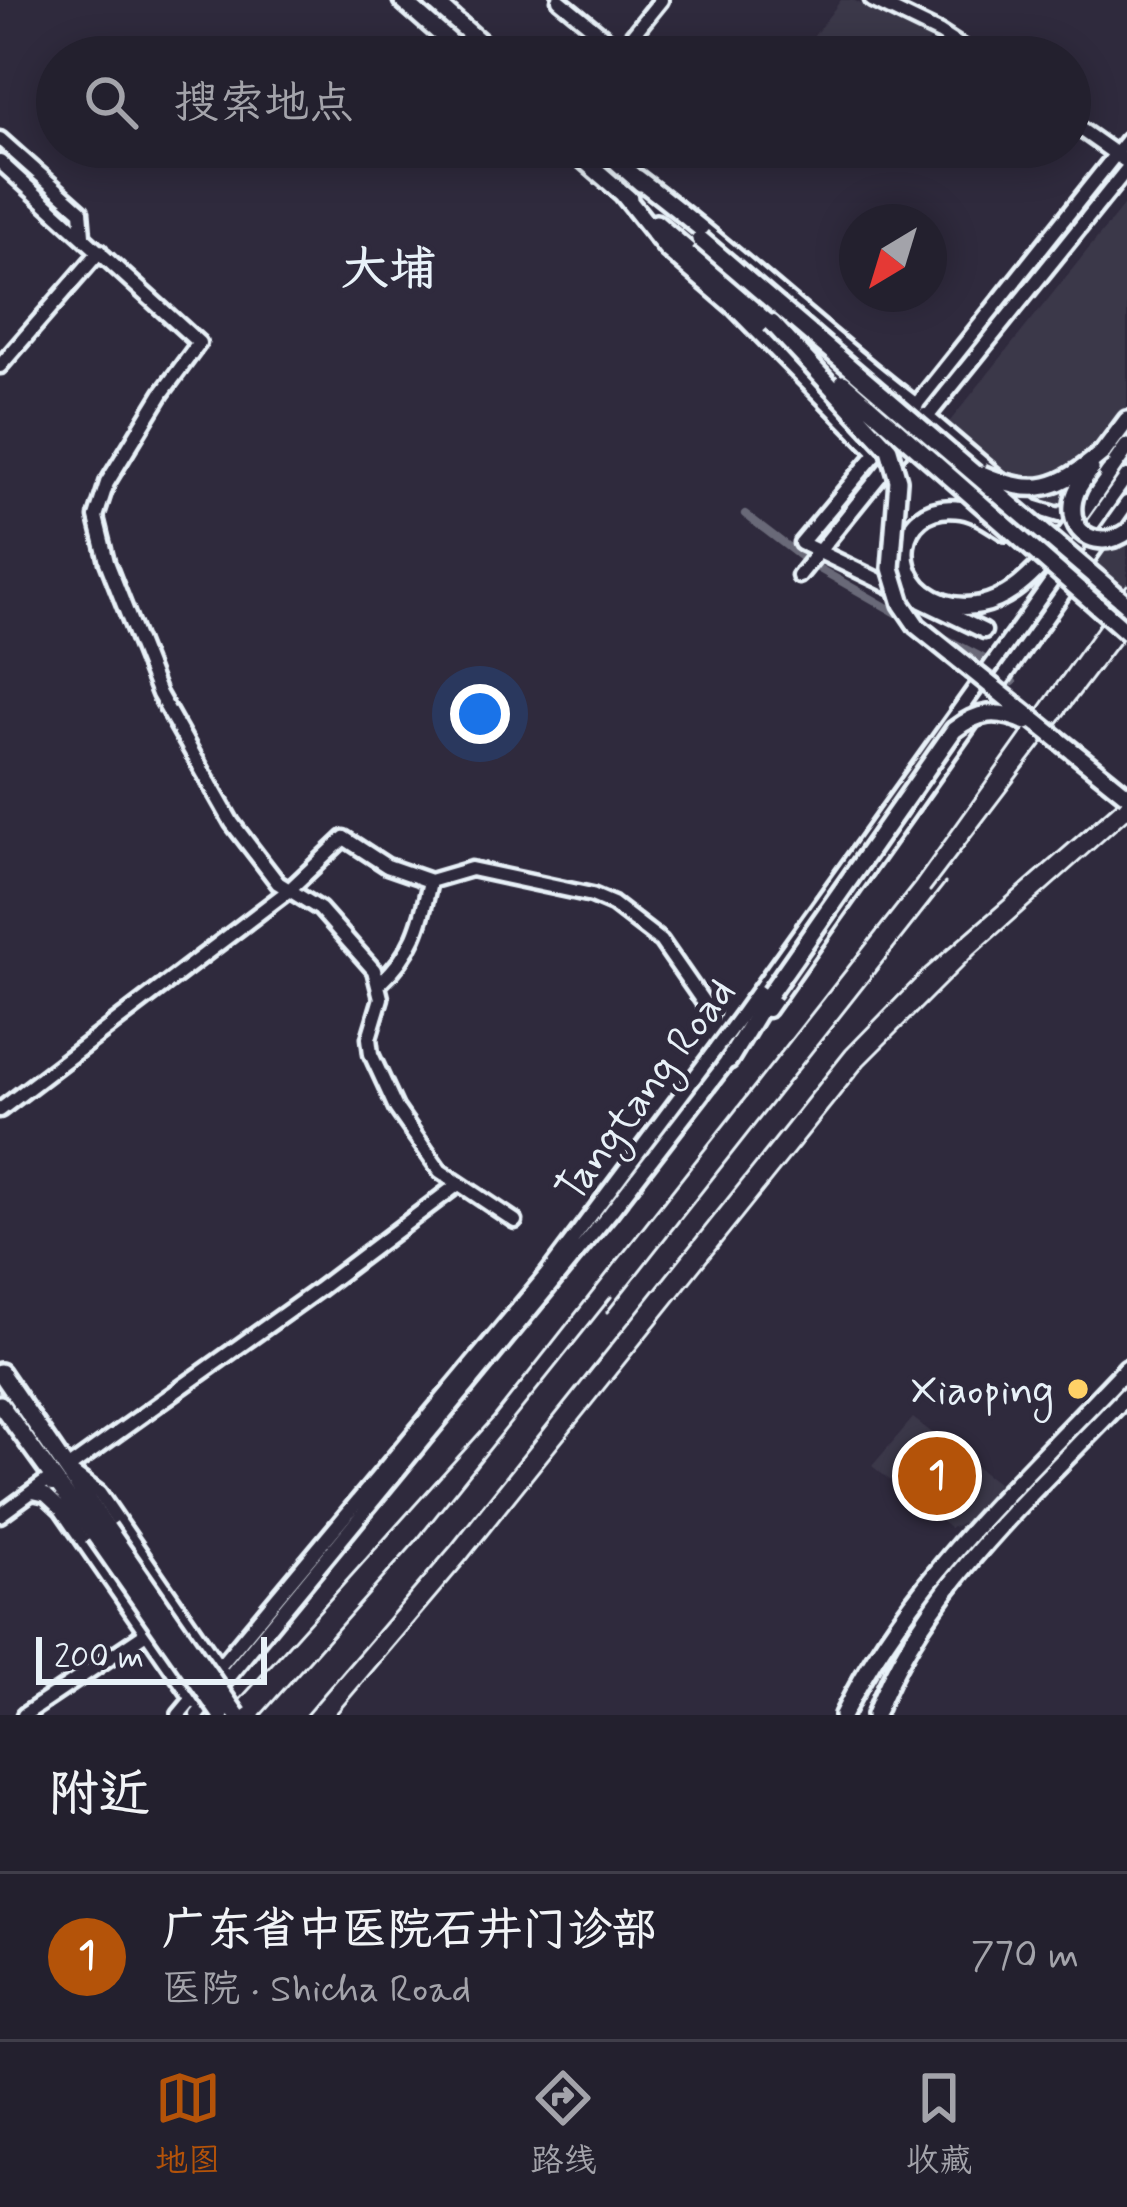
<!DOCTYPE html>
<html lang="zh">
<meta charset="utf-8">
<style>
:root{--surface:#23202e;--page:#2b2836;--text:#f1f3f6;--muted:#a3a3aa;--line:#403e4a;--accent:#b45309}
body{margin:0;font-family:Mynerve,"LXGW WenKai TC",sans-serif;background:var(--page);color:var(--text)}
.compass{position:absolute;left:839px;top:204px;width:108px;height:108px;border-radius:50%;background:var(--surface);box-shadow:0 6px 30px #0003;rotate:218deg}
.scale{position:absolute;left:36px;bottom:30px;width:231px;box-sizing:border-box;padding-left:12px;border:6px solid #e8f1f8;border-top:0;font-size:33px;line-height:42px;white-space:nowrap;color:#e8f1f8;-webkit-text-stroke:9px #2f2a3d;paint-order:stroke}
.you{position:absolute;left:480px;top:714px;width:42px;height:42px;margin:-30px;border:9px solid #fff;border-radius:50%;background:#1a73e8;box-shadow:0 0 0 18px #1a73e833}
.badge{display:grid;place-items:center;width:78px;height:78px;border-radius:50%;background:var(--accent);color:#fff;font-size:39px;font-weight:700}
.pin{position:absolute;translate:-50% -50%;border:6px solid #fff;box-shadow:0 3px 12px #0006}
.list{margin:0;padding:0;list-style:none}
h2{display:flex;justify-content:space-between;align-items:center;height:156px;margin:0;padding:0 48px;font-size:51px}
h2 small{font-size:39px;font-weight:400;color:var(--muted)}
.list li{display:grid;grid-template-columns:78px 1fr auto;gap:36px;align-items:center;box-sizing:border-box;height:168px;padding:0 48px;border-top:3px solid var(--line)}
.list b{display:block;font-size:45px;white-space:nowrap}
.list p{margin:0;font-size:39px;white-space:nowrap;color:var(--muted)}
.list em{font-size:39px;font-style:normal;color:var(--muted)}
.icon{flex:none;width:66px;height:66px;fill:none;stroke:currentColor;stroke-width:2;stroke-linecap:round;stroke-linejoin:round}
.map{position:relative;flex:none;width:1127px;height:1715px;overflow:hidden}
.search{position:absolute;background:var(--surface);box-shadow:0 6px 30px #0003;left:36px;right:36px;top:36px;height:132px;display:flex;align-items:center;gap:30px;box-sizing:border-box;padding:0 42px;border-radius:66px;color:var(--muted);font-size:45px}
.sheet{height:324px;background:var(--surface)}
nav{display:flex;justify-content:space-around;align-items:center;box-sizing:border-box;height:168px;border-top:3px solid var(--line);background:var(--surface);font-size:33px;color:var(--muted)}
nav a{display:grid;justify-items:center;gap:6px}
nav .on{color:var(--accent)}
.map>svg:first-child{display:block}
</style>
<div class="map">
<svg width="1127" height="1715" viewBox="0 0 1127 1715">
<rect width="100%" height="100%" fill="#2f2a3d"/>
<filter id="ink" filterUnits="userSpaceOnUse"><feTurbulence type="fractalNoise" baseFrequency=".00833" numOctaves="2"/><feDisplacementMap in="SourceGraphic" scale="24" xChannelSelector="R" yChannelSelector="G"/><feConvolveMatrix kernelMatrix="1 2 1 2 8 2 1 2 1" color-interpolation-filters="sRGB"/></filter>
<g filter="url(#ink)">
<path fill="#3b3749" d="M841 0H853L932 38 917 57H798Z
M1127 201V652L1099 611 938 436Z
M913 1418 1002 1487 966 1522 950 1528 872 1466Z"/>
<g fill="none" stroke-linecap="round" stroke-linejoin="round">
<path stroke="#696978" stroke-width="8" d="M745 514 809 563 909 620
M933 632 985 659 1013 682"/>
<defs>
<path id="minor" d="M559 0 620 50
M872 0 940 33 977 57
M615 57 661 0
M1070 122 1127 162
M0 139 81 211 83 235
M0 162 199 343 162 393 107 483 96 517 107 562 159 694 232 823 278 883 320 909 374 970 381 998 369 1038 371 1054 396 1108 440 1171 515 1221
M0 366 100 251
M925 415 1033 507 1059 515 1076 506
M799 576 1127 169
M984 631 801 543 904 420 1127 140
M380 983C413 953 421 924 430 881
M768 1010 1127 503
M0 1110 288 891 344 838 387 866 430 881 471 869 592 895 613 904 661 941 711 1013
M33 1492 46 1495 61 1509 195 1702
M0 1515 52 1477 53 1485
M223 1673 99 1493 67 1469 318 1290 457 1185
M24 1715 146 1633
M179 1715 546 1275 739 1018 1127 476
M197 1715 610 1213 733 1054"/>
<path id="major" d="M402 0 467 57
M432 0 497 57
M569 147 629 199
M600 147 641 183
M637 178C733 250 820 333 915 406
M623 194 667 249 736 308 878 452
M656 223 772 323
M1103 452 1127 420
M1006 532C990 522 975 510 956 509 896 503 885 583 944 603 968 611 993 604 1013 590 1055 561 1096 489 1127 447
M729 1060 770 993
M0 1372 107 1528
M0 1404 95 1535
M843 1715C909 1580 1026 1476 1127 1368
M875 1715C924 1587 1034 1493 1127 1395"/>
</defs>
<use href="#minor" stroke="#e8f1f8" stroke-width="21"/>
<use href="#major" stroke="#e8f1f8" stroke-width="24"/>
<use href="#minor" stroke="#2f2a3d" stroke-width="12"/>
<use href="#major" stroke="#2f2a3d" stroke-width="15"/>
<path stroke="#e8f1f8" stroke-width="3" d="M930 891 1127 632
M607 1312 945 883
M226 1715 494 1417 916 881 1127 585
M261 1715 416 1541 611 1297
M306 1715 450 1547 846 1050 925 969 1127 793
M335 1715 466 1561 864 1065 976 953 1127 819"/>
<defs>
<path id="major-bridge" d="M700 239 1127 604
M772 323 889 449 898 480 891 568 902 604 917 626 1127 795
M843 383 1127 632
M1091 469C1083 480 1074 491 1073 505 1070 538 1103 549 1127 532
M982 474C1037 498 1059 489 1103 452
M770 993 954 730C978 711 998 709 1026 722
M107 1528 237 1715
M95 1535 221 1715"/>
</defs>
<use href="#major-bridge" stroke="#e8f1f8" stroke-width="24" stroke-linecap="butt"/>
<use href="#major-bridge" stroke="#2f2a3d" stroke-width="15"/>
</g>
</g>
<circle fill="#ffd166" stroke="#2f2a3d" stroke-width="4.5" cx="1078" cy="1389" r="12"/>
<g text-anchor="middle" stroke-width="10" stroke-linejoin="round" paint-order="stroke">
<g font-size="42" fill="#e8f1f8" stroke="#2f2a3d">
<text transform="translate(644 1089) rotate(-53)" y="15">Tangtang Road</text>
</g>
<g font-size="42" fill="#e8f1f8" stroke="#2f2a3d" text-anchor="end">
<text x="1054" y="1404">Xiaoping</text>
</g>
<g font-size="48" font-weight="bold" fill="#e8f1f8" stroke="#2f2a3d">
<text x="389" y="284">大埔</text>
</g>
</g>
</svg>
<svg class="compass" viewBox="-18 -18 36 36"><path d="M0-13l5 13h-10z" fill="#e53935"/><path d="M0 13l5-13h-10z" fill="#a3a3aa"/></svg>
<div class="scale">200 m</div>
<div class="you"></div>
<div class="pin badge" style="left:937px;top:1476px">1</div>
<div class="search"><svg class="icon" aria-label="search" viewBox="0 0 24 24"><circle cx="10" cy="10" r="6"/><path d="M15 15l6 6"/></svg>搜索地点</div>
</div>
<section class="sheet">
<h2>附近<small></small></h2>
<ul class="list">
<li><span class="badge">1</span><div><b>广东省中医院石井门诊部</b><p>医院 · Shicha Road</p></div><em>770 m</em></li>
</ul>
</section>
<nav>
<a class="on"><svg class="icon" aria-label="map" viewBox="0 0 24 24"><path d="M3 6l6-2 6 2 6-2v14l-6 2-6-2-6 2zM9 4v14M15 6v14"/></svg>地图</a>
<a><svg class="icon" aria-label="directions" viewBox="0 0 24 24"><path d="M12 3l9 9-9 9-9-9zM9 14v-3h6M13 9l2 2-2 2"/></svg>路线</a>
<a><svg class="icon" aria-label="saved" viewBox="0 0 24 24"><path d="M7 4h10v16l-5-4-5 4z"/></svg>收藏</a>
</nav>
